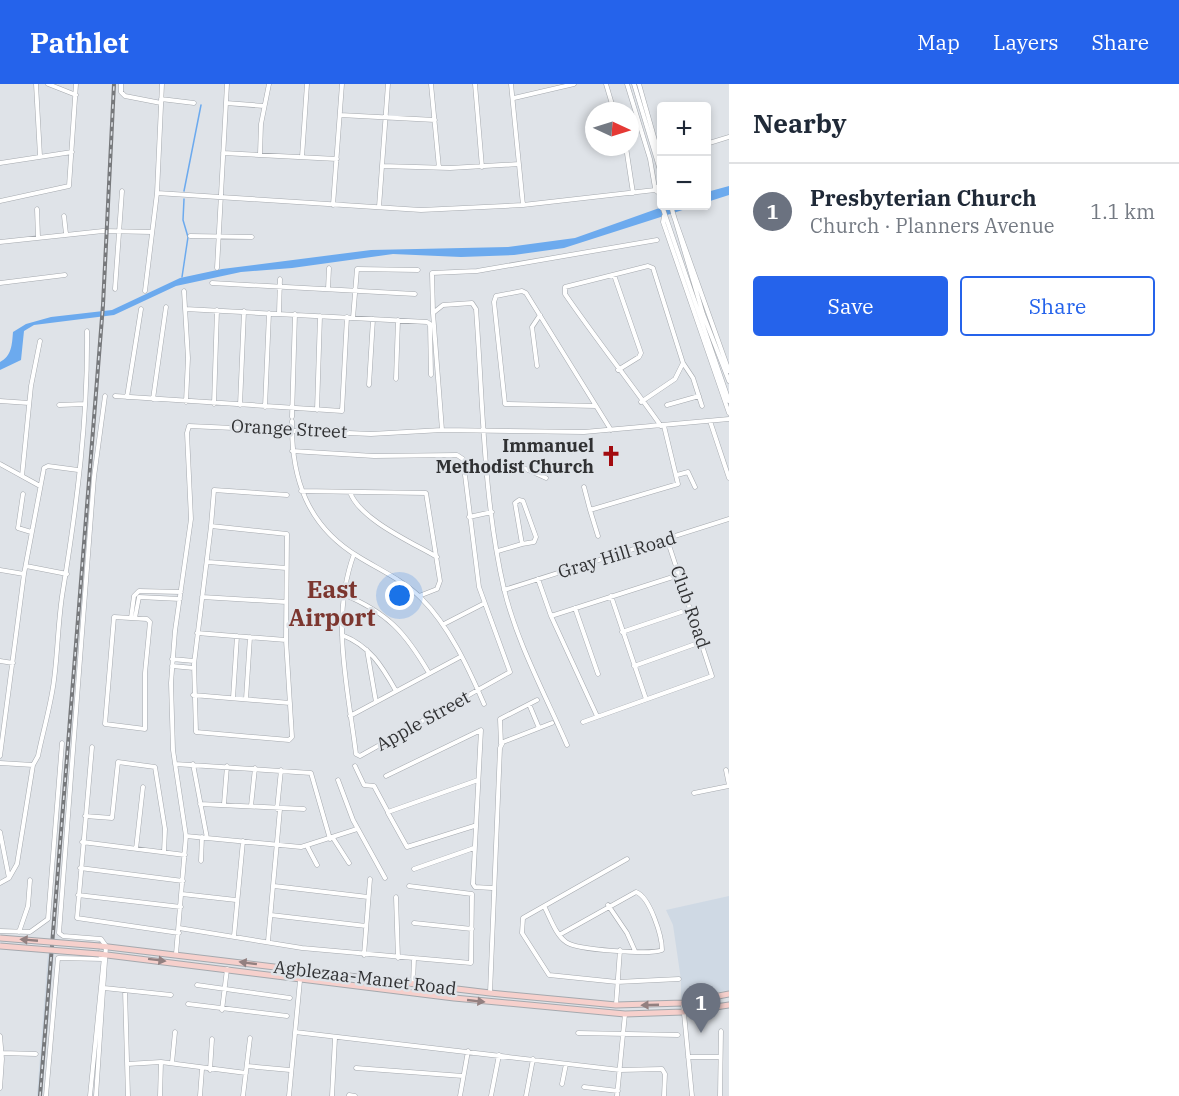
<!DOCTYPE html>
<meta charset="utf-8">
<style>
:root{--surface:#fff;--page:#f2f2f3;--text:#1f2937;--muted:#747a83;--line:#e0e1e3;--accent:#2563eb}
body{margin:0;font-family:"IBM Plex Serif",serif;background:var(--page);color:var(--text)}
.controls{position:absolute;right:18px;top:18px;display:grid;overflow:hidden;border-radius:6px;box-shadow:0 3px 9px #0003}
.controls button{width:54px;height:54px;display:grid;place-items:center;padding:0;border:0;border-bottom:2px solid var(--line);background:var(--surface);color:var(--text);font:30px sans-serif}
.compass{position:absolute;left:585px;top:18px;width:54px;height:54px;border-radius:50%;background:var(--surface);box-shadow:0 3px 9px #0003;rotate:94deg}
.you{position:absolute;left:400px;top:512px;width:21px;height:21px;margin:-15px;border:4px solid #fff;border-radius:50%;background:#1a73e8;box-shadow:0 0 0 9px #1a73e833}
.badge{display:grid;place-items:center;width:39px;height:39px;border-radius:50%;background:var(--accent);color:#fff;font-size:20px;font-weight:700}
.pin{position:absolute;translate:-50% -50px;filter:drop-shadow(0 2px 3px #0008)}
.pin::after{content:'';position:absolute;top:32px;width:21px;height:18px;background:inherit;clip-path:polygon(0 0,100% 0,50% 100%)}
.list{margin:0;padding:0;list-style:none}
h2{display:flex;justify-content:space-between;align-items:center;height:78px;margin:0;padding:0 24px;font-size:26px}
h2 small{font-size:20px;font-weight:400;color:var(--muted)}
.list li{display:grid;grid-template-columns:39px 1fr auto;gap:18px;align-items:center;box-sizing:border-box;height:96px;padding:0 24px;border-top:2px solid var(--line)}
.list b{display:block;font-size:22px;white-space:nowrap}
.list p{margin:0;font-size:20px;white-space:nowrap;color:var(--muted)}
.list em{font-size:20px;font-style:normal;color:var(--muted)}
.actions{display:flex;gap:12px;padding:18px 24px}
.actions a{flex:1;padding:14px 0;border:2px solid var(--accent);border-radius:6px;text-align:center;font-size:21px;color:var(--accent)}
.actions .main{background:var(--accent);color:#fff}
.map{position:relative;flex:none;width:729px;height:1012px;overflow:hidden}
header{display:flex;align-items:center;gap:36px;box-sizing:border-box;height:84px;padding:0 30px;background:var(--accent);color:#fff}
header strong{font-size:28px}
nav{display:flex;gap:33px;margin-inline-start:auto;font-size:21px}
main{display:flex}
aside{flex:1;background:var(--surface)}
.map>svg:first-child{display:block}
</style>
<header>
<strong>Pathlet</strong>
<nav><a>Map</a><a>Layers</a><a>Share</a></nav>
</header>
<main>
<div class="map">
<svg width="729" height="1012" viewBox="0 0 729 1012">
<rect width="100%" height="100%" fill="#dfe3e8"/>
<path fill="#cfd9e4" d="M729 812V906L681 915V896L673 841 666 826Z
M54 868 42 1012H37L48 869Z"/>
<path fill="#6caaee" d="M729 102V111L707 118V108Z
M665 122H695L564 164 514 171 461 173 393 170 292 184 241 188 176 202 114 231 34 241 24 247 21 276 0 286V278C12 272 12 260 13 248L26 240 51 233 112 226 180 194 222 185 371 166 508 163 575 154Z"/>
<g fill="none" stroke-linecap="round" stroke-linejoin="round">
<path stroke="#6caaee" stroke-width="1.5" d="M184 107 201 21
M182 193 188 153 183 136 184 115"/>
<defs>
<path id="minor" d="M36 0 40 72
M48 0 76 11
M121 0V8L125 12 161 19
M431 0 439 84
M475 0 482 83
M511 0 523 121
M606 0 614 27
M627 0 650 75 655 104
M634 0 662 93
M639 0 662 81
M514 14 574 0
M161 15 194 19
M226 19 264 22
M340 31 435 36
M706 60 729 53
M626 63 633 109
M223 69 337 75
M260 70 261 40 269 0
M302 73 307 0
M0 79 72 68
M382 82 450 84 519 80
M662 99 655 106 662 111
M157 109 421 126 523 121 655 106
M0 117 69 102 76 0
M333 121 342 0
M662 122 729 317
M671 122 703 230 729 297
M379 123 388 0
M37 125 38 153
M673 130 729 287
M64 132 66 150
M664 132 663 138 729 329
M190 152 252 153
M0 158 103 147 152 148
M217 184 227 0
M614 191 641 269 639 273 618 286
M0 199 65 191
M212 199 415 210
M115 205 122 107
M328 205 329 184
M145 207 157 109 162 0
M184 207 188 274 186 318
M185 225 427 238 430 240 431 291
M279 229 280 195
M433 229 432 189 477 187 657 156
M353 234 357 185 418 186
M683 279 693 294 702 322
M537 282 532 243 540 231
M396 295 398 236
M369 301 373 235
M115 312 342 327 347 233
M127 313 141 225
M153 315 166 223
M0 317 29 319
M641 318 675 295 683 279 653 184 648 182 565 203V210C596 255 630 298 661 342
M214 320 217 226
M59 321 85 320
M240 321 244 227
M667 321 699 312
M596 322 505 320 494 218 496 212 522 207 526 209 611 346
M265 323 269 229
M317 326 320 232
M292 333 295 230
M292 337C291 394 307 442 359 473 380 486 403 496 421 514 449 542 468 583 484 620
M710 337 729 394
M442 346 433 229 443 221 472 219 476 225C483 317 483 414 504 505 517 559 545 610 567 661
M292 367 374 372 457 371 463 375 479 503 510 588 360 672 356 670C348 604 330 535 354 470
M0 380 40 402
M487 383 519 382 546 394
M677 391 688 388 695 403
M22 392 31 302 40 257
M584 403 590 426
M301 407 426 409 440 497 437 505 419 512
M350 408C359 435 413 459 437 473
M23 410 18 444 31 448
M469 433 492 428
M211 442 194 580 196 648 289 656 292 653 286 556 287 450 211 442 214 406 287 411
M598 452 590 426 678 400 664 342
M498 467 522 460 515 419 519 416 523 417 536 453 534 458 522 460
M208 478 286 484
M26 482 67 490
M0 486 24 490
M538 495 551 532 597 632
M504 506 729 435
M343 510C388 529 405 548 429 589
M611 512 646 615
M202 513 286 518
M575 524 598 590
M551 532 679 491
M114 533 147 535 150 538 145 589V645L105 640Z
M131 534 134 512 139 507 181 508
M135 534 139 513 180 515
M444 540 483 520
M622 548 690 525
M197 549 286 556
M342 551C370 562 382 582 396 607
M367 566 376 618
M172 575 194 577
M0 577 13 579
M172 582 194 584
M634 582 701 558
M193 611 290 619
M233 614 237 552
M246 615 250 553
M529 620 539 644
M350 632 460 573
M583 638 712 592 667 455
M501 660 500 635 537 616
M92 663 77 834 179 849
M0 672 24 490 44 384 48 382 78 386
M0 679 33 681 38 672C43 647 51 621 54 596 58 566 58 535 63 506 77 420 88 334 87 247
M175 680 311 689 330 755
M193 680 207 754
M355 682 364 701 374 702 388 728 478 696
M726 686 729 701
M386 692 481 646 473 800 475 803 492 804
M338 696 353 736 385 794
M694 709 729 702
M200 720 304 725
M224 720 227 682
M251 722 255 684
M277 725 281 686
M388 729 407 763 474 742
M85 732 112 734 118 678 155 683 165 745 164 768
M0 748 9 794
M186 752 301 763 357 745
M333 754 349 779
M82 758 185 771
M307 762 317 781
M136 765 143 703
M627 775 523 834 522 849 549 891 617 898 679 895
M201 777 202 753
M80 784 183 797
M414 785 474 764
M0 799 9 794 17 780 33 681
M274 802 368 813
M409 802 472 810 471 879 414 874 413 900
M182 810 236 816
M78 811 181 823
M396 813 398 874
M608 821 627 849 635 867
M544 822C550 833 555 850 566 858 576 866 651 871 662 866 662 852 650 813 636 808L559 851
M271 831 366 842
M414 839 472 845
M179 844 302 864 414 874
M0 847 30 848 48 835 62 659
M19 848 28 822 30 796
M234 852 243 757
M268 857 280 725
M176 870 186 752 173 666 171 599 175 547 191 435 187 349 189 342 371 350 442 346 584 348 729 335
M364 871 370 795
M197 901 290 914
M104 904 171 911
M125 906 128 1012
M490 909 500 664 503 658 552 639
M683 919 692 1012
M188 920 287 932
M616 921 620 866
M222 926 227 885
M295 948 620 986 662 985 665 990 664 1012
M578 949 678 951
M0 952 2 975 0 1004
M2 969 36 970
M688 973H720
M172 979 175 948
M127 980 161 978 246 989
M247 982 290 986
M356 984 463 992
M210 986 212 955
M562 1000 566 980
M584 1003 618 1007
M349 1011 355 1012
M46 1012 58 874 103 875
M90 1012 104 873
M96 1012 106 862 101 855 63 852 59 849 94 393 105 312
M160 1012 161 978
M200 1012 202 985
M243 1012 250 954
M289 1012 301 886
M332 1012 335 954
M460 1012 468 967
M491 1012 499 971
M526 1012 533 975
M617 1012 625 930
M720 1012 721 947"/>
<path id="secondary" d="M100 862 490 909 616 921 683 919 729 910
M99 870 454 914 625 930 683 928 729 921"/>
</defs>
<use href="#minor" stroke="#a5a9ae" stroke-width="5"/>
<use href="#secondary" stroke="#a5a9ae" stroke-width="7"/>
<use href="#minor" stroke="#fff" stroke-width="4"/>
<use href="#secondary" stroke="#f6d0cc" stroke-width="5"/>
<defs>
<path id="rail" d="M40 1012 103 221 114 0"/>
</defs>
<use href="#rail" stroke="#77797c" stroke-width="4"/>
<use href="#rail" stroke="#dfe3e8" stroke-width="1.5" stroke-dasharray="4.5" stroke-linecap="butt"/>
<defs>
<path id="secondary-bridge" d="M0 854 100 862
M0 862 99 870"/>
</defs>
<use href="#secondary-bridge" stroke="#a5a9ae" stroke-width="7" stroke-linecap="butt"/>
<use href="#secondary-bridge" stroke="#f6d0cc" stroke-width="5"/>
</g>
<defs><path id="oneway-solid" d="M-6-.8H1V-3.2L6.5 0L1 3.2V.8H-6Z" transform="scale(1.5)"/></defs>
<g fill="#938080">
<use href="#oneway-solid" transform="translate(29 856) rotate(-175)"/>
<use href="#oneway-solid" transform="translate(157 876) rotate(7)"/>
<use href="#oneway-solid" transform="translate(248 879) rotate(-173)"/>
<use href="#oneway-solid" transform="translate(476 917) rotate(6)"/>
<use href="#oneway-solid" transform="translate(650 921) rotate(178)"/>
</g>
<defs>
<symbol id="church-bare" viewBox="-9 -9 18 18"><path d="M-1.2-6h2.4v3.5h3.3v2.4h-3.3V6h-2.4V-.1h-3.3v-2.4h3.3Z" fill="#a30b0f" stroke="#dfe3e8" stroke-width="2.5" paint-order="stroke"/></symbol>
</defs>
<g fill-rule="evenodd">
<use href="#church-bare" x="596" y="357" width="30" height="30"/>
</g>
<g text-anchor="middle" stroke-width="5" stroke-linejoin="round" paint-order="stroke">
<g font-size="18" fill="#303133" stroke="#dfe3e8">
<text transform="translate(289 345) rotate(3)" y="6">Orange Street</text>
<text transform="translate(617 471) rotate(-17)" y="6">Gray Hill Road</text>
<text transform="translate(690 523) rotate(71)" y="6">Club Road</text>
<text transform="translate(423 637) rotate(-29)" y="6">Apple Street</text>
<text transform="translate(365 894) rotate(7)" y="6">Agblezaa-Manet Road</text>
</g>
<g font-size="18" font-weight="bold" fill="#303133" stroke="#dfe3e8" text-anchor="end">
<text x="594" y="368">Immanuel<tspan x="594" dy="21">Methodist Church</tspan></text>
</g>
<g font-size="24" font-weight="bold" fill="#7c362f" stroke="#dfe3e8">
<text x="332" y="514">East<tspan x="332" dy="28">Airport</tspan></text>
</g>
</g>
</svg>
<div class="controls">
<button>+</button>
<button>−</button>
</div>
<svg class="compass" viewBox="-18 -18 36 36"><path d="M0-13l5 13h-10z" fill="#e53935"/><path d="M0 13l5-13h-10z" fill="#747a83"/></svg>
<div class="you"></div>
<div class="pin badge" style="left:701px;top:949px;background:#6b7280">1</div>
</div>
<aside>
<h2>Nearby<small></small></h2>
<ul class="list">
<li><span class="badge" style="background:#6b7280">1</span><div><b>Presbyterian Church</b><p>Church · Planners Avenue</p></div><em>1.1 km</em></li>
</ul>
<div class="actions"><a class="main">Save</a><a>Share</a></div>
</aside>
</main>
